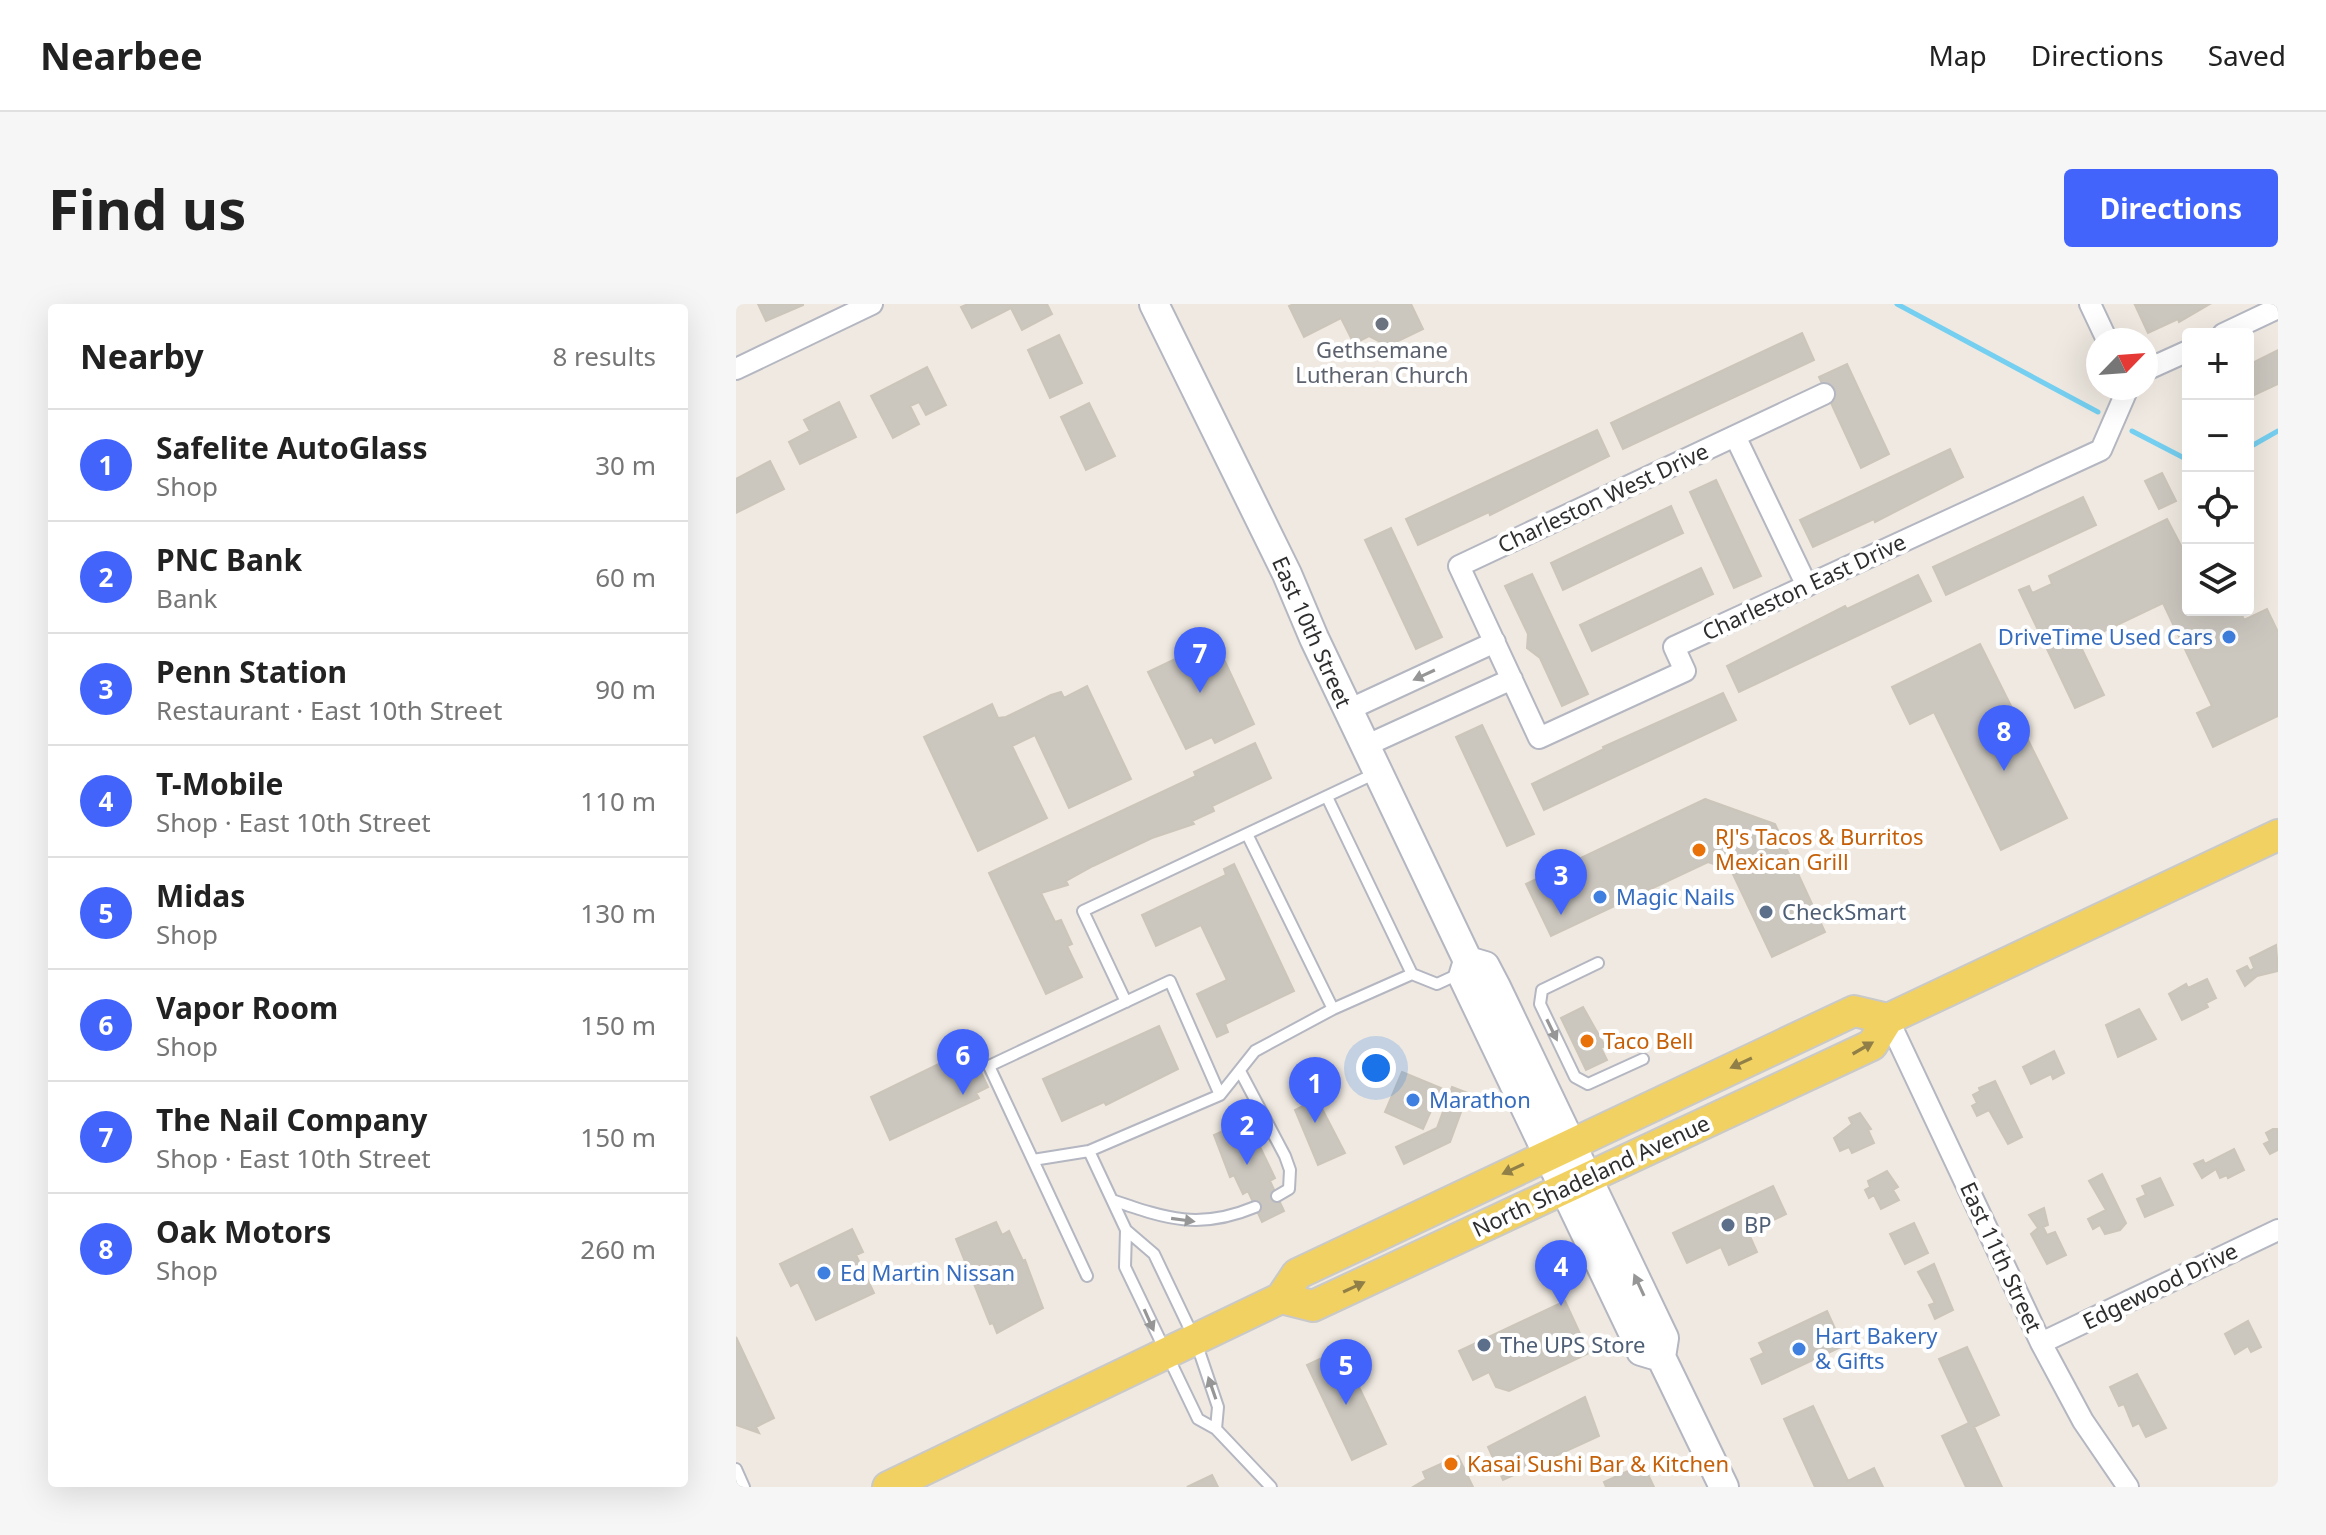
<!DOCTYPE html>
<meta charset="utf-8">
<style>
:root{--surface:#fff;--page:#f6f6f6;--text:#222;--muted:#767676;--line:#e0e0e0;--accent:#4264fb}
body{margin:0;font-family:"Noto Sans",sans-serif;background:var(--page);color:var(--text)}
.controls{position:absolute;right:24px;top:24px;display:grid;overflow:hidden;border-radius:8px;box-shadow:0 8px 32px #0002}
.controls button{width:72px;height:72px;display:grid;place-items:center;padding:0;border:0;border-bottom:2px solid var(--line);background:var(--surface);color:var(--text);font:40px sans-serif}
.compass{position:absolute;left:1350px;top:24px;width:72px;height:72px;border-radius:50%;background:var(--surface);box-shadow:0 8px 32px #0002;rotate:65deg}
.you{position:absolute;left:640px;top:764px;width:28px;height:28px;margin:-20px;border:6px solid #fff;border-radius:50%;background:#1a73e8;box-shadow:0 0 0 12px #1a73e833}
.badge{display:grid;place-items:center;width:52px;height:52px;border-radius:50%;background:var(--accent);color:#fff;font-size:26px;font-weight:700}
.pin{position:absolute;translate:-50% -66px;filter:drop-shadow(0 2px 4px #0008)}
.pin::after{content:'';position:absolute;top:42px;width:28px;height:24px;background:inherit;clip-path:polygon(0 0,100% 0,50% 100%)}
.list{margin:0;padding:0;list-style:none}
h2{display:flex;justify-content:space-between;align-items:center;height:104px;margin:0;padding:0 32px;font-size:34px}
h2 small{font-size:26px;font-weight:400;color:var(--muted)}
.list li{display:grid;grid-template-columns:52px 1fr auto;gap:24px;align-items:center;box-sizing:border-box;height:112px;padding:0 32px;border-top:2px solid var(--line)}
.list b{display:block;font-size:30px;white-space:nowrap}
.list p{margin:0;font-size:26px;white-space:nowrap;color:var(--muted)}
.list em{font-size:26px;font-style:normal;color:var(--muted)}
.icon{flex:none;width:44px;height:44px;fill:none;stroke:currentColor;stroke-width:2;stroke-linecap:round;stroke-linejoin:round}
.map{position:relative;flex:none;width:1542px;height:1183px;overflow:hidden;border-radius:8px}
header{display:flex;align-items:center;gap:48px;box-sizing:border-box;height:112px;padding:0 40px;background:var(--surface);border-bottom:2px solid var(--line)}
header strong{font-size:38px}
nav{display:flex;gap:44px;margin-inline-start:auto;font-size:28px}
.intro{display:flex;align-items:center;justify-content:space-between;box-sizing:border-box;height:192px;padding:0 48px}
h1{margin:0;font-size:56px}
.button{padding:20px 36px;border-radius:8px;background:var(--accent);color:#fff;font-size:28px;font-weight:700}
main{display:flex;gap:48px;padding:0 48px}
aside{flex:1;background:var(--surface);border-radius:8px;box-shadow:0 8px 32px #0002}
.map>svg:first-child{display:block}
</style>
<header>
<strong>Nearbee</strong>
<nav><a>Map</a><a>Directions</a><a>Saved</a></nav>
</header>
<div class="intro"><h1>Find us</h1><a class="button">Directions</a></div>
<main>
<aside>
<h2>Nearby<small>8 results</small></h2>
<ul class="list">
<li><span class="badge">1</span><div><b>Safelite AutoGlass</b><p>Shop</p></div><em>30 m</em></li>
<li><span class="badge">2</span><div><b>PNC Bank</b><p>Bank</p></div><em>60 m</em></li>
<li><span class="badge">3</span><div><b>Penn Station</b><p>Restaurant · East 10th Street</p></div><em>90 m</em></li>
<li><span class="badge">4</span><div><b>T-Mobile</b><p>Shop · East 10th Street</p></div><em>110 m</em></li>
<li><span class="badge">5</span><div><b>Midas</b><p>Shop</p></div><em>130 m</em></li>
<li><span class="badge">6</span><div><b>Vapor Room</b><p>Shop</p></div><em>150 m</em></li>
<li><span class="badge">7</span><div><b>The Nail Company</b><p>Shop · East 10th Street</p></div><em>150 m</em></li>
<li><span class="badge">8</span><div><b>Oak Motors</b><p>Shop</p></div><em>260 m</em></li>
</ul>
</aside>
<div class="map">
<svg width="1542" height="1183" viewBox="0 0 1542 1183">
<rect width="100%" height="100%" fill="#efe9e1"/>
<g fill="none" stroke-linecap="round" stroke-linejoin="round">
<path stroke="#75cff0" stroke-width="5" d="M1161 0 1362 108
M1396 127 1452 156
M1512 144 1542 127"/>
</g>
<path fill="#cbc7bf" stroke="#cbc5ba" stroke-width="2" d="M22 0H67V1L30 17Z
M232 0H311L316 10 286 26 275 4 236 24 225 3Z
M558 0H675L687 25 652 42 633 32 618 40 605 14 568 33 553 2Z
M1474 0 1443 18 1442 15 1412 29 1399 1Z
M1066 29 1078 56 887 145 875 119Z
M323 31 346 79 314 94 292 46Z
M1542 46V80L1512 94V61Z
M1111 60 1153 150 1125 164 1083 73Z
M191 63 210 101 190 111 183 98 174 102 183 120 157 134 135 92Z
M103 98 120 133 64 160 53 138 74 127 68 116Z
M353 99 379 152 350 166 325 113Z
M861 126 873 152 754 211 753 208 682 241 670 215Z
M1214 145 1227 173 1139 218 1138 215 1077 243 1064 216Z
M34 157 48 185 0 209V175Z
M1426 169 1440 197 1423 205 1409 177Z
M980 176 1025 272 998 284 954 188Z
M1347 193 1360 221 1210 291 1197 263Z
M935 202 947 229 827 286 815 259Z
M1431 215 1452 255V306H1504L1508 316 1531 305 1542 328V412L1477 443 1461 409 1476 402 1427 299 1343 339 1368 391 1339 404 1283 286 1293 282 1296 289 1316 280 1313 272Z
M655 224 706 333 680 345 629 236Z
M965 264 977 290 856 347 844 321Z
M796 270 852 390 826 402 804 354 791 344 792 330 769 282Z
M1182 271 1195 297 1003 388 991 362 1109 302 1111 305Z
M479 336 518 420 479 439 476 433 450 445 412 368Z
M1244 340 1331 514 1265 546 1198 408 1174 420 1156 383Z
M351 382 395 475 333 504 299 431 276 442 311 514 242 547 188 433 256 400 262 414 270 413 315 391 325 388 328 394Z
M987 389 1000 416 808 506 796 480 868 445 867 443Z
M746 421 798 530 771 542 720 433Z
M519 439 535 474 476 502 478 507 456 517 458 520 416 534 357 562 330 577 332 581 305 589 319 618 325 616 336 640 331 642 346 673 310 690 253 569 460 472 458 468Z
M969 495 1039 520 1089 628 1036 653 995 566 972 558 815 632 790 580Z
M498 560 558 687 489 720 492 728 481 733 461 690 491 676 465 621 420 642 406 611 490 571 488 565Z
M1540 641 1542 667 1521 672 1509 682 1501 667 1511 662 1514 667 1518 664 1514 654Z
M1471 675 1480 694 1470 699 1472 703 1446 716 1433 690 1450 680 1452 684Z
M847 703 869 742 865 744 871 756 850 766 825 714Z
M1403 705 1420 735 1382 753 1370 721Z
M423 722 442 765 370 801 368 798 326 817 307 775Z
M1318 747 1328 769 1317 775 1315 770 1295 780 1287 763Z
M223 750 233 771 244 766 252 783 240 789 243 794 154 836 135 793Z
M666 768 705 784 687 825 649 808Z
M1259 777 1286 833 1272 840 1253 806 1241 812 1236 802 1241 799 1237 791 1244 787 1243 784Z
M716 783 732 789 714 838 668 860 660 843 701 824Z
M581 795 609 849 582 861 559 806Z
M1124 809 1135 825 1132 826 1138 839 1116 849 1113 843 1104 847 1098 834 1116 820 1113 814Z
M511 816 539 874 534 877 548 907 526 918 512 887 507 890 498 871 494 873 478 831Z
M1537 825H1542V846L1534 850 1528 840 1534 837 1530 829Z
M1498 845 1508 866 1492 874 1491 871 1484 874 1480 865 1466 874 1458 860 1467 856 1469 860Z
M1151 867 1162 883 1157 886 1163 896 1145 905 1138 891 1133 894 1129 886 1134 883 1132 877Z
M1366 870 1390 919 1384 926 1369 930 1364 921 1357 925 1352 915 1370 906 1353 877Z
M1424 874 1437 901 1409 913 1401 895 1410 891 1406 882Z
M1037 882 1050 910 1012 928 1021 948 993 961 985 943 951 959 937 929Z
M1308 904 1312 921 1307 923 1311 931 1319 928 1330 951 1311 960 1295 930 1302 924 1293 911Z
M260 918 266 931 273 927 287 957 289 956 307 1004 261 1029 257 1019 254 1020 220 935Z
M1178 919 1192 949 1169 960 1154 930Z
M116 925 127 948 120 951 138 989 80 1016 62 978 55 982 44 960Z
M1198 960 1217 1006 1199 1015 1193 1001 1199 999 1182 968Z
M829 997 853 1049 773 1087 760 1083 753 1068 737 1076 723 1047Z
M1091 1007 1107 1042 1026 1080 1015 1055 1028 1049 1023 1039Z
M1512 1017 1525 1043 1515 1048 1512 1042 1499 1050 1489 1030Z
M0 1033 38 1114 20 1123 23 1129 0 1121Z
M1231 1043 1263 1111 1238 1123 1266 1183H1230L1206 1132 1233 1119 1203 1055Z
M605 1045 650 1140 616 1156 571 1061Z
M1401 1070 1430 1124 1410 1133 1403 1119 1397 1122 1388 1100 1383 1102 1374 1083Z
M849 1093 863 1132 767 1176 752 1143Z
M1077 1102 1112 1177 1138 1164 1147 1183H1079L1048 1115Z
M722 1152 737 1183H677L690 1175 687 1168Z
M907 1160 918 1183H870L868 1178Z
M476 1171 482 1183H451Z"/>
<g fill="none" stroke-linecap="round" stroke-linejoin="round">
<defs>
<path id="lane" d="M591 493 676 670 701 680 725 669
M511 530 597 705
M862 659 806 686 804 700 839 773 852 780 907 755
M390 698 347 607 640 469
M504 767 549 852 554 866 553 885 541 892
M297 856 353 847
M376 896C431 915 464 926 519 903
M390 926 389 963 462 1115 480 1125 482 1103 460 1038 418 950 390 926 353 847 484 791 519 747 597 705 676 670
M351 972 253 762 434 677 484 791
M480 1125 535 1183
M0 1165 8 1183"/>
<path id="street" d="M1354 0 1371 36
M1487 30 1542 4
M0 65 136 0
M1410 66 1452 47
M1088 90 723 262 803 434 949 367 938 343 1365 146 1392 84
M999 132 1071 282
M612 406 759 338
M629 442 776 375
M1152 715 1305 1039 1347 1117 1392 1183
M1305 1039 1542 926"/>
<path id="secondary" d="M418 0 551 270 578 334 732 657 727 673 902 1039 905 1047 925 1053
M732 657 749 662 760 683 928 1034 925 1053 988 1183"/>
<path id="primary" d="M545 994 577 1002 1136 741 1152 715 1542 531
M152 1183 545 994 561 970 1118 707 1152 715"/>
</defs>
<use href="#lane" stroke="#b4b7c1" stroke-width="14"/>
<use href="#street" stroke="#b4b7c1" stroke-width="24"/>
<use href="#secondary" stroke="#b4b7c1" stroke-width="32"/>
<use href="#primary" stroke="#c9c9c9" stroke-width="34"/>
<use href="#lane" stroke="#fff" stroke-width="10"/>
<use href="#street" stroke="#fff" stroke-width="20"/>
<use href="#secondary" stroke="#fff" stroke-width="28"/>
<use href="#primary" stroke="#f2d163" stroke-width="30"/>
</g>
<defs><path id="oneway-solid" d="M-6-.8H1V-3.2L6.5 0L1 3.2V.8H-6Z" transform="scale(2)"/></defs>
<g fill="#969696">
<use href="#oneway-solid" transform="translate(688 371) rotate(155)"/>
<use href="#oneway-solid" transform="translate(816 726) rotate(64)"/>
<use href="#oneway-solid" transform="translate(447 916) rotate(8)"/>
<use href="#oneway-solid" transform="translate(903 981) rotate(-115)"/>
<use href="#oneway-solid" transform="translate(413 1016) rotate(66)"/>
<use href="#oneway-solid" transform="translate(476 1084) rotate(-109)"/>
</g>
<g fill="#908048">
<use href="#oneway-solid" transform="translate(1127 744) rotate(-30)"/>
<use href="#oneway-solid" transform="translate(1005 759) rotate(155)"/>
<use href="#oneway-solid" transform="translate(777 865) rotate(155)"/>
<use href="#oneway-solid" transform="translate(618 983) rotate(-25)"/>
</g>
<circle fill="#6b7280" stroke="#fff" stroke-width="3" cx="646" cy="20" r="8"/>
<g fill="#3f7fe0" stroke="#fff" stroke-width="3">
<circle cx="1493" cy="333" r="8"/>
<circle cx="864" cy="593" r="8"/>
<circle cx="677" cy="796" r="8"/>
<circle cx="88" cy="969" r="8"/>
<circle cx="1063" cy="1045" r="8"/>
</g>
<g fill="#e8710a" stroke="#fff" stroke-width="3">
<circle cx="963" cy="546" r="8"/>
<circle cx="851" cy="737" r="8"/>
<circle cx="715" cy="1160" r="8"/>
</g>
<g fill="#5c6f8a" stroke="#fff" stroke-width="3">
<circle cx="1030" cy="608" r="8"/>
<circle cx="992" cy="921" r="8"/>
<circle cx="748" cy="1041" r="8"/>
</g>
<g text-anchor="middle" stroke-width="8" stroke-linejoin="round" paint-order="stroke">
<g font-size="22" fill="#5b616d" stroke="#fff">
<text x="646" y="54">Gethsemane<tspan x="646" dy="25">Lutheran Church</tspan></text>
</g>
<g font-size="22" fill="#2e2e2e" stroke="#fff">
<text transform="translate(867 194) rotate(-25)" y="8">Charleston West Drive</text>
<text transform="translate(1068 283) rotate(-25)" y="8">Charleston East Drive</text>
<text transform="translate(576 328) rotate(66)" y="8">East 10th Street</text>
<text transform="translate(855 872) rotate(-25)" y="8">North Shadeland Avenue</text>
<text transform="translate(1265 953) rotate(65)" y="8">East 11th Street</text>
<text transform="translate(1424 982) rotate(-26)" y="8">Edgewood Drive</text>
</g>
<g font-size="22" fill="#366cbe" stroke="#fff" text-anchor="start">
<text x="1477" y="341" text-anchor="end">DriveTime Used Cars</text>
<text x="880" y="601">Magic Nails</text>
<text x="693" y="804">Marathon</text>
<text x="104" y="977">Ed Martin Nissan</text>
<text x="1079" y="1040">Hart Bakery<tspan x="1079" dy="25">&amp; Gifts</tspan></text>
</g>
<g font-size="22" fill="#c56008" stroke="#fff" text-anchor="start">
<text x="979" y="541">RJ's Tacos &amp; Burritos<tspan x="979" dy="25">Mexican Grill</tspan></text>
<text x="867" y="745">Taco Bell</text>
<text x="731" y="1168">Kasai Sushi Bar &amp; Kitchen</text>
</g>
<g font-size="22" fill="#4e5e75" stroke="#fff" text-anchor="start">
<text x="1046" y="616">CheckSmart</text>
<text x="1008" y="929">BP</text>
<text x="764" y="1049">The UPS Store</text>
</g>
</g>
</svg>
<div class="controls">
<button>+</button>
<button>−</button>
<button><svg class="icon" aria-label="locate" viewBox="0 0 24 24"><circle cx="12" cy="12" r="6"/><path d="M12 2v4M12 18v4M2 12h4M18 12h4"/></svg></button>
<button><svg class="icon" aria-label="layers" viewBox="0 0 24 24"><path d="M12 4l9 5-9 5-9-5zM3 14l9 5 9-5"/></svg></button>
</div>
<svg class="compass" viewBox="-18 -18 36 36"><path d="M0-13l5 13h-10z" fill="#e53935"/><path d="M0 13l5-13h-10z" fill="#767676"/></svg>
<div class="you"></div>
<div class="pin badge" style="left:579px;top:819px">1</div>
<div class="pin badge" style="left:511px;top:861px">2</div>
<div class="pin badge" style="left:825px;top:611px">3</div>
<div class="pin badge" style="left:825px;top:1002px">4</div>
<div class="pin badge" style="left:610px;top:1101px">5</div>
<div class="pin badge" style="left:227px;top:791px">6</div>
<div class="pin badge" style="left:464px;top:389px">7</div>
<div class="pin badge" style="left:1268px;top:467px">8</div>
</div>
</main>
